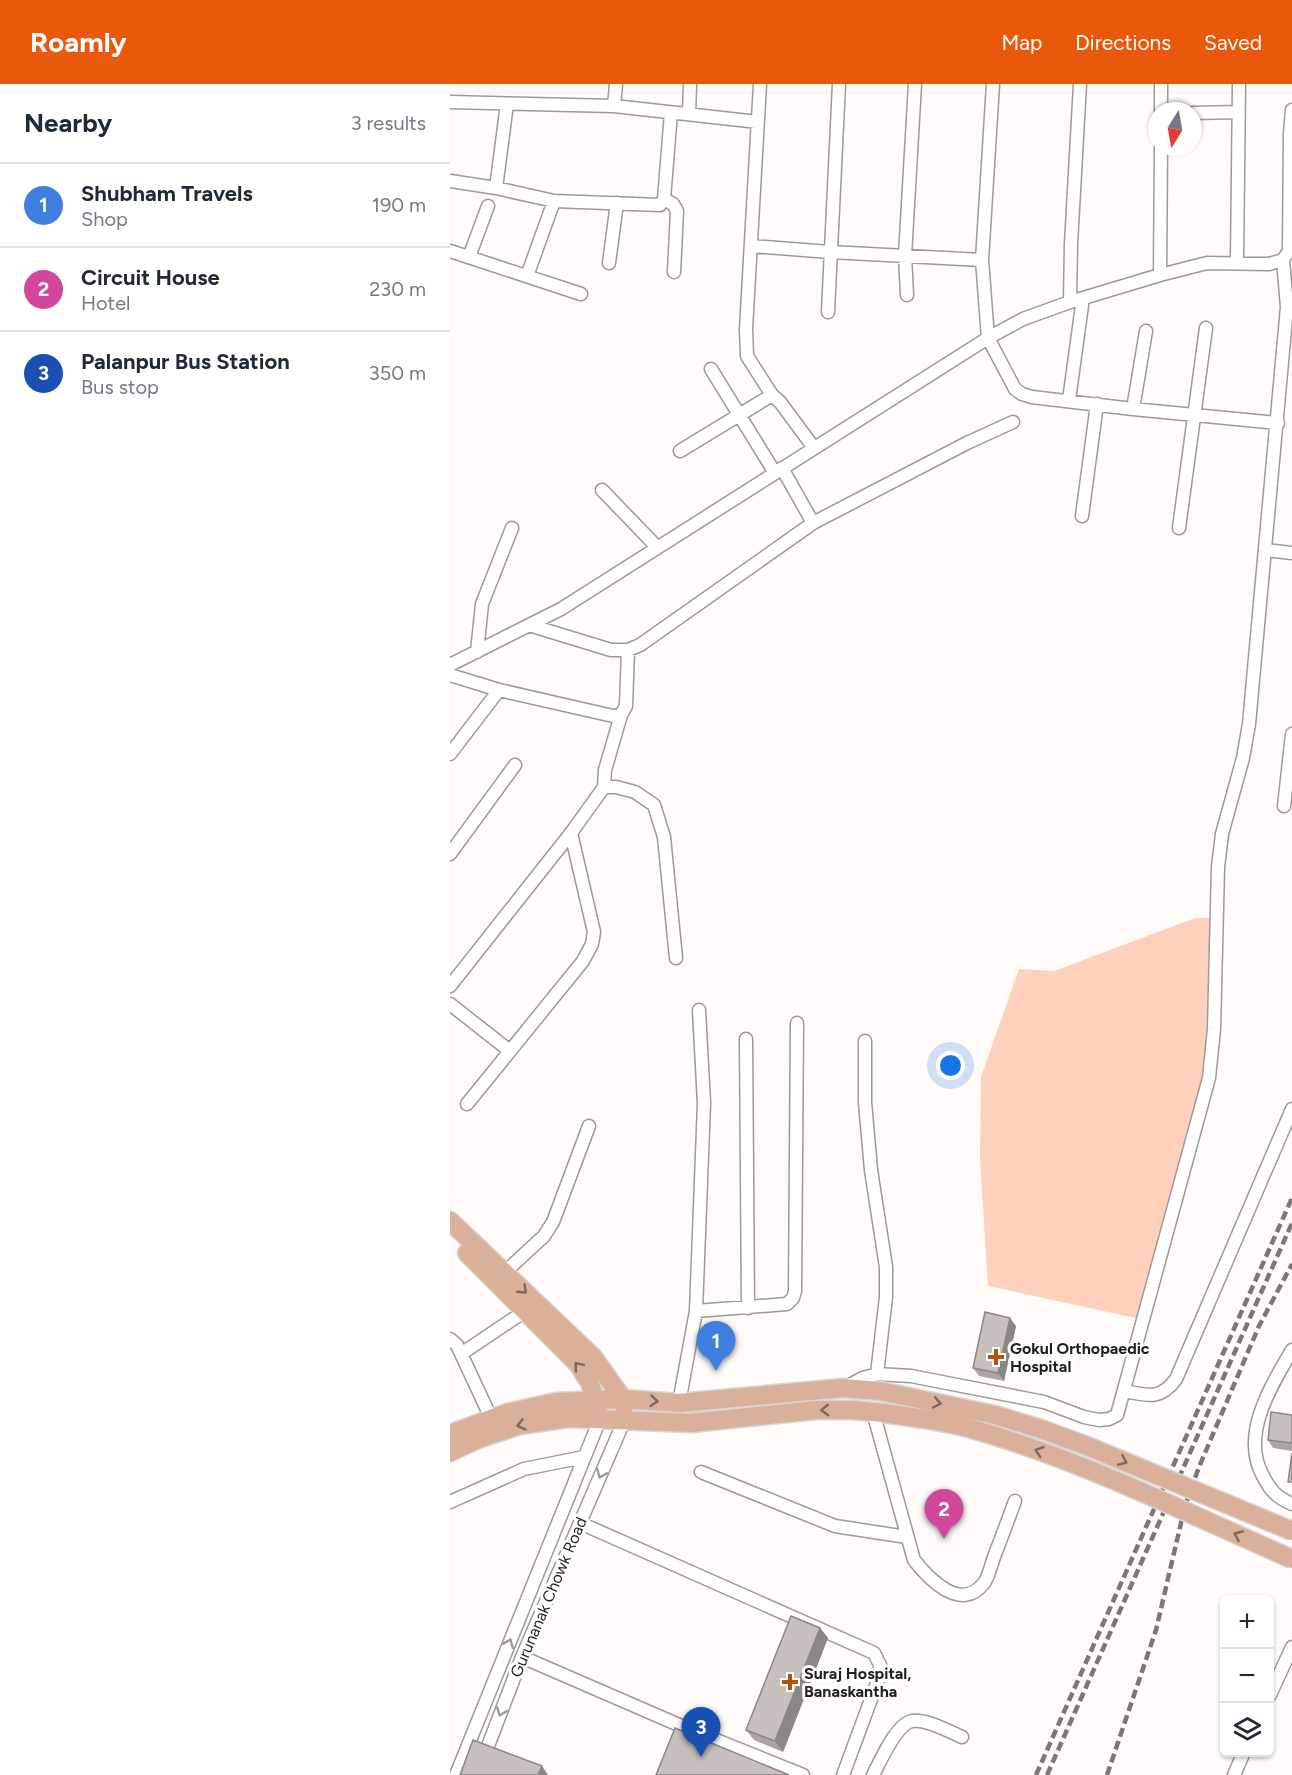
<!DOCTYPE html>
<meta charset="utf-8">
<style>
:root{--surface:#fff;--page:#f2f2f3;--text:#1f2937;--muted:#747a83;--line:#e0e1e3;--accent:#ea580c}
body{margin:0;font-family:Figtree,sans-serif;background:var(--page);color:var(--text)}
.controls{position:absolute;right:18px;bottom:18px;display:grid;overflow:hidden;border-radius:9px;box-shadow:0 2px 4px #0004}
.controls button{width:54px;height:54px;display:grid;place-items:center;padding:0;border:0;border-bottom:2px solid var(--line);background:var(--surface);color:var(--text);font:30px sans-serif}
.compass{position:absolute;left:698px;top:18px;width:54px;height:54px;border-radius:50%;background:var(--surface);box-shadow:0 2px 4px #0004;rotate:191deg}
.you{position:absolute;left:501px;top:982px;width:21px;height:21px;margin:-15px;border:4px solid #fff;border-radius:50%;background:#1a73e8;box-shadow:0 0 0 9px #1a73e833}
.badge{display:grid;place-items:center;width:39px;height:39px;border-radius:50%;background:var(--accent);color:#fff;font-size:20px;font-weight:700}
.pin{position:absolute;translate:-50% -50px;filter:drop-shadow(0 2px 3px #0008)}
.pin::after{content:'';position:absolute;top:32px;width:21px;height:18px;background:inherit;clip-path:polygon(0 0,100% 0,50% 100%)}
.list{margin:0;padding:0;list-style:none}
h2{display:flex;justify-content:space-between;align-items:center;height:78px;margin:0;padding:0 24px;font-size:26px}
h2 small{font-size:20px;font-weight:400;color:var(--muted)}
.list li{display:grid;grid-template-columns:39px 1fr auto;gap:18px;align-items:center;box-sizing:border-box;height:84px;padding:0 24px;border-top:2px solid var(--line)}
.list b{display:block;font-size:22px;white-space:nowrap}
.list p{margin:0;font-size:20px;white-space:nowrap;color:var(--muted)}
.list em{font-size:20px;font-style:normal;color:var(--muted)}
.icon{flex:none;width:33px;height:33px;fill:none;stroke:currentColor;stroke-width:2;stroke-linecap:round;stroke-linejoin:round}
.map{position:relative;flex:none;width:842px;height:1691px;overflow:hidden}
header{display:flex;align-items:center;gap:36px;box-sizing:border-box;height:84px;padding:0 30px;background:var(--accent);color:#fff}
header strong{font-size:28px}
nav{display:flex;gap:33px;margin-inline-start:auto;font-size:21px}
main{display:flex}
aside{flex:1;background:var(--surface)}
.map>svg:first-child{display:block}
</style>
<header>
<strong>Roamly</strong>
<nav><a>Map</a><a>Directions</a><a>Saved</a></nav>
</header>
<main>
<aside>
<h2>Nearby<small>3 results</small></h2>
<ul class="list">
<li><span class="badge" style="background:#3f7fe0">1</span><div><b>Shubham Travels</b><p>Shop</p></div><em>190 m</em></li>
<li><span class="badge" style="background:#d1479c">2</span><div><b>Circuit House</b><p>Hotel</p></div><em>230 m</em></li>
<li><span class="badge" style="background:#1a4fb4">3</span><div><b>Palanpur Bus Station</b><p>Bus stop</p></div><em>350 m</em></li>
</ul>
</aside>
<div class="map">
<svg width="842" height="1691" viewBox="0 0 842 1691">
<rect width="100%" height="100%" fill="#fefbf9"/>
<path fill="#fdd1bb" d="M745 834H762L759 978 690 1235 538 1202 530 1075 531 993 569 885 604 887Z"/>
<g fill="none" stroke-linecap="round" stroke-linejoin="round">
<defs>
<path id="minor" d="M310 0 296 245 297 272 322 311 330 318 364 364
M543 0 532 176 538 254 565 305 572 310 582 313 683 325 828 339
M0 18 164 22 308 38
M164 22 166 0
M711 27V0
M743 29 788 28
M239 30 240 0
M0 97 46 104 57 20
M46 104 104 117 210 121 214 115 221 29
M214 115 223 120 227 127 224 188
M301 162 380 168 532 176
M0 167 131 210
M19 173 38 122
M787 178 789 0
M159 179 167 119
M710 191 711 63
M77 192 104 117
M457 211 455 172 465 0
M620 218 621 160 630 0
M378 228 389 0
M261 285 325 389
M619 316 633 214
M683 325 696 247
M230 367 322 311
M332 384 363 439
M152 406 207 463
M632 432 647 320
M729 444 756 244
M815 466 842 469
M79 541 161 566H178L190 561 363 439 517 359 563 338
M27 568 32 520 62 444
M0 581 111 525 538 254 573 235 620 218 710 191 757 179 819 180 833 176 839 167 840 50 842 26
M0 591 49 606 163 632 171 631 176 622 178 566
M0 670 49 606
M154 703 155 686 171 631
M834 722 842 650
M0 770 65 681
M0 902 121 749 154 703H166L185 708 204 721 214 753 226 874
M0 920 60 967
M296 955 298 1224
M415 957V1018L421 1086 436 1183V1213L427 1290
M17 1020 133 877 142 860 144 848 121 749
M55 1188 94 1152 103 1138 139 1042
M246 1227 337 1220 343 1214 345 1207 347 939
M0 1255 7 1261 41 1334
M842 1266C821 1302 790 1351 813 1392 821 1407 826 1413 842 1420
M11 1270 75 1227
M394 1304 413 1294 427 1290 461 1292 594 1318 634 1333 649 1336 659 1335 667 1331 759 994 764 945 768 783 772 750 793 674 799 640 837 223 833 176
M674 1307C697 1311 710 1317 726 1295L842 1025
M229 1319 246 1227 254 1019 249 926
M423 1328 464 1476C479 1495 511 1529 534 1499 539 1492 541 1481 544 1473 551 1455 558 1436 565 1417
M251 1388 385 1442 457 1453
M0 1418 74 1385 134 1373
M130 1439 424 1569 430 1581V1591L393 1691
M72 1573 229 1641 353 1691
M820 1611 842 1563
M6 1691 150 1335
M27 1691 72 1573 174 1337
M423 1691C430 1678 446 1640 462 1637 477 1635 498 1647 512 1653
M784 1691 794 1668"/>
<path id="primary" d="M0 1137 143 1273 173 1315 174 1322
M17 1169 128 1280 140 1299 147 1325
M0 1350 57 1329 106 1318 173 1315 229 1319 393 1304 430 1307
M0 1368 28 1355 70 1341 119 1334 241 1339 366 1326H403L433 1329"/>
</defs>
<use href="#minor" stroke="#a09995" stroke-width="15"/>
<use href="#primary" stroke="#d7d6d6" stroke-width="21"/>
<use href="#minor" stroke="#fff" stroke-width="12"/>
<use href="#primary" stroke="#dab09b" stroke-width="18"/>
<path stroke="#7a7775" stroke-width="4.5" stroke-dasharray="9 4.5" stroke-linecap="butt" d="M586 1691 842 1114
M597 1691 842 1139
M657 1691 706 1546 735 1422 749 1383 809 1242 842 1180"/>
<defs>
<path id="primary-bridge" d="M430 1307 545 1331 591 1345 637 1362 842 1447
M433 1329C460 1333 488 1336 515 1343 628 1374 734 1428 842 1475"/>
</defs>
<use href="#primary-bridge" stroke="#d7d6d6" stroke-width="21" stroke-linecap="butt"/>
<use href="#primary-bridge" stroke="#dab09b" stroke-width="18"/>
</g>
<path fill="#aca5a2" d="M566 1242 554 1297 529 1292 523 1284Z
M842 1331V1367L823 1364 818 1356Z
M370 1544 378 1554 333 1668 304 1656 296 1646Z"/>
<path fill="#8c8684" d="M560 1234 566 1242 554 1297 548 1289Z
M370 1544 378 1554 333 1668 325 1657Z
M92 1682 98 1691H88Z"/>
<path fill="#c8c0bc" stroke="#8c8684" stroke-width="1.5" d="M535 1228 560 1234 548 1289 523 1284Z
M821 1328 842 1331V1359L818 1356Z
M842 1369V1398H838Z
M341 1532 370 1544 325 1657 296 1646Z
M225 1644 339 1691H206Z
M23 1656 92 1682 88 1691H10Z"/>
<defs><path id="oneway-chevron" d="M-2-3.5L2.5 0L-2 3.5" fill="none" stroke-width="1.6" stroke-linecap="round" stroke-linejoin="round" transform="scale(1.5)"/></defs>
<g stroke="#7e675c">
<use href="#oneway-chevron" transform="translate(73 1206) rotate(44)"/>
<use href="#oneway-chevron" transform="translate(128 1282) rotate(-130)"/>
<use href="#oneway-chevron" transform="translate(204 1317) rotate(5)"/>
<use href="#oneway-chevron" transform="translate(487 1319) rotate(12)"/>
<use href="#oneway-chevron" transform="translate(375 1326) rotate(179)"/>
<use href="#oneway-chevron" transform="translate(71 1341) rotate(165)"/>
<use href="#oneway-chevron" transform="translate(589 1367) rotate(-161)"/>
<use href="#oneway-chevron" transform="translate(673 1377) rotate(23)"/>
<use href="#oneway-chevron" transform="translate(788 1451) rotate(-156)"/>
</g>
<g stroke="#9b9a99">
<use href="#oneway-chevron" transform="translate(151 1390) rotate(113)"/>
<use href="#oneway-chevron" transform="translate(59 1559) rotate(-68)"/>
<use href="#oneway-chevron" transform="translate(51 1628) rotate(111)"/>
</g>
<g fill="#b45311" stroke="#fff" stroke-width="2">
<path d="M543 1264h6v6h6v6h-6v6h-6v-6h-6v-6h6z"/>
<path d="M337 1589h6v6h6v6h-6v6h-6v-6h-6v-6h6z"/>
</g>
<g text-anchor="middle" stroke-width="6" stroke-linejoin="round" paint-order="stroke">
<g font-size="16" font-weight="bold" fill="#211e1d" stroke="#fff" text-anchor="start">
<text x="560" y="1270">Gokul Orthopaedic<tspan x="560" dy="18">Hospital</tspan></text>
<text x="354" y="1595">Suraj Hospital,<tspan x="354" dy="18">Banaskantha</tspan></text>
</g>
<g font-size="16" fill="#211e1d" stroke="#fff">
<text transform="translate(98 1513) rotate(-67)" y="6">Gurunanak Chowk Road</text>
</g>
</g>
</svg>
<div class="controls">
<button>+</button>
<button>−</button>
<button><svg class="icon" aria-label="layers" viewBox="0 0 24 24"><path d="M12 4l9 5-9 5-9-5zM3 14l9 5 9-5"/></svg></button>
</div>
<svg class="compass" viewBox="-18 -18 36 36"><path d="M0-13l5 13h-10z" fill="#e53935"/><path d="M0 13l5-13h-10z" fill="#747a83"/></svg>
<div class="you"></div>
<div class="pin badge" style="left:266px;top:1287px;background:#3f7fe0">1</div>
<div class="pin badge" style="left:494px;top:1455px;background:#d1479c">2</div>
<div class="pin badge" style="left:251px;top:1673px;background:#1a4fb4">3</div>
</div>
</main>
